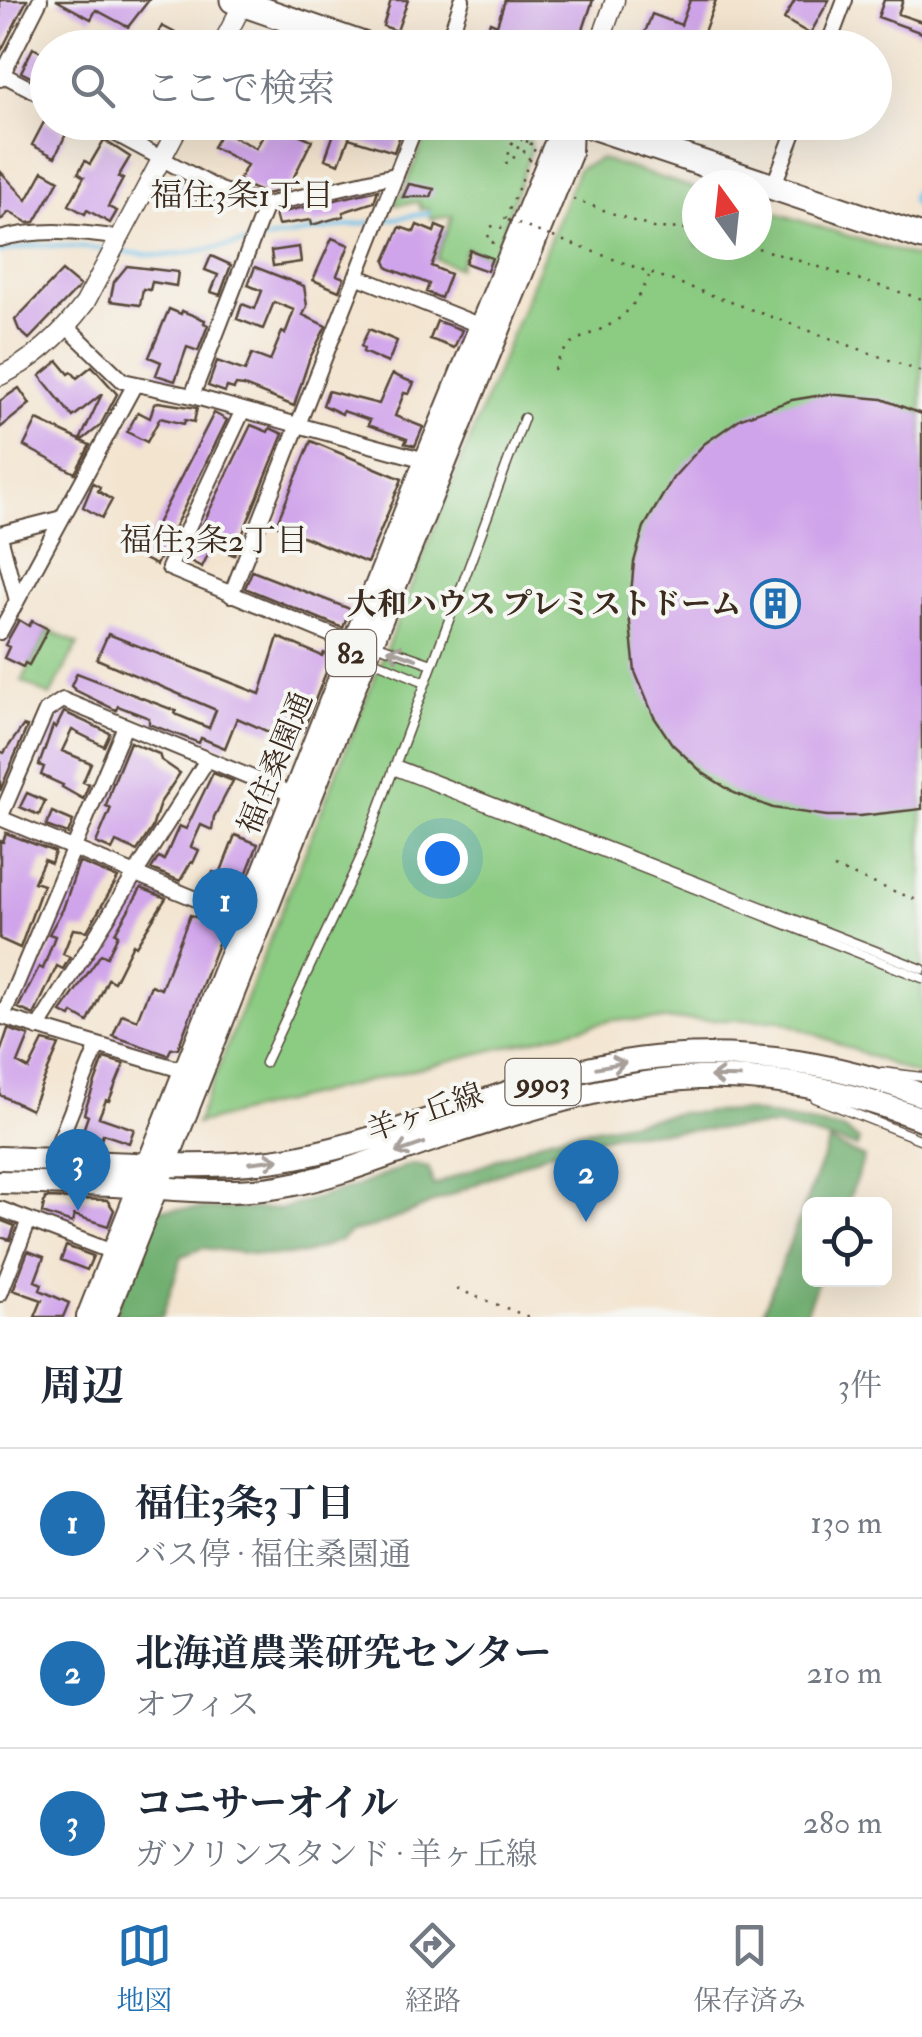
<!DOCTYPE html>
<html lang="ja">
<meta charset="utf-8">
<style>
:root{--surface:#fff;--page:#f2f2f3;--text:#1f2937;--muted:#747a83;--line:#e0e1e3;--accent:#1f6fb2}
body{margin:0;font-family:"IM FELL Double Pica","Noto Serif JP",serif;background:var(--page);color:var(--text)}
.controls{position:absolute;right:30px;bottom:30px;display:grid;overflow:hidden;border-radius:15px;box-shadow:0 10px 40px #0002}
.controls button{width:90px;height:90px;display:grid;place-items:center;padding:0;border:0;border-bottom:2px solid var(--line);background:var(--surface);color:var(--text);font:50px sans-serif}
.compass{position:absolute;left:682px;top:170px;width:90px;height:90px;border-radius:50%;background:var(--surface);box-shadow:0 10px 40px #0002;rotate:345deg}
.you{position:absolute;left:442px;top:858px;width:35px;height:35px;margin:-25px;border:8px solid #fff;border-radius:50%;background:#1a73e8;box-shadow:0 0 0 15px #1a73e833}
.badge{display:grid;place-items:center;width:65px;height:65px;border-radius:50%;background:var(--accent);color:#fff;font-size:32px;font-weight:700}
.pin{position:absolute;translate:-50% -82px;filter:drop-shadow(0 2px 5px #0008)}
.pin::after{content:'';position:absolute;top:52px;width:35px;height:30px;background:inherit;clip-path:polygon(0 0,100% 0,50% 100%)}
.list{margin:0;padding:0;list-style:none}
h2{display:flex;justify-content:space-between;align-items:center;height:130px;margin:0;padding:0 40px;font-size:42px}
h2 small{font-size:32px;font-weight:400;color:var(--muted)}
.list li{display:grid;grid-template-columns:65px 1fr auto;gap:30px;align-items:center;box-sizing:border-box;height:150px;padding:0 40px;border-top:2px solid var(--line)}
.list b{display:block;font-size:38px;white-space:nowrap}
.list p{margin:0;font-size:32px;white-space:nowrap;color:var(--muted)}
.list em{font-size:32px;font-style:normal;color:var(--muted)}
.icon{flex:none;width:55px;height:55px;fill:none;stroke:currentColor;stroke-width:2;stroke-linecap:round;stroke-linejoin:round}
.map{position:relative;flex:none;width:922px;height:1317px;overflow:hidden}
.search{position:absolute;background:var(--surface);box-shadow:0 10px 40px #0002;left:30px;right:30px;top:30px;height:110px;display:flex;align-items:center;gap:25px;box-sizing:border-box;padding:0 35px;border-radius:55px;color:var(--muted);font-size:38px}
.sheet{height:580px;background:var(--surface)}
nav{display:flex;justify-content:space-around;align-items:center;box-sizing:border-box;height:140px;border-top:2px solid var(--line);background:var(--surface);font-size:28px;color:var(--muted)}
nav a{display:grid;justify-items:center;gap:5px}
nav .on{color:var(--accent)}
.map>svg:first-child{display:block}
</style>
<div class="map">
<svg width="922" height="1317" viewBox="0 0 922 1317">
<rect width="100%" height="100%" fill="#f6f6f2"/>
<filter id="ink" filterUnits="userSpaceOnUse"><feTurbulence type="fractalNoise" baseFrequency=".01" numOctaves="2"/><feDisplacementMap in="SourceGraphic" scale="20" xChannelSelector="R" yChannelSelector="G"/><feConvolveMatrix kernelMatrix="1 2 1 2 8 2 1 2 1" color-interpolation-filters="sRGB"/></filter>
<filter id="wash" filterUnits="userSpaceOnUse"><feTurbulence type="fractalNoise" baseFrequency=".0048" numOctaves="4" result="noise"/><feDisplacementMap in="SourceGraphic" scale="40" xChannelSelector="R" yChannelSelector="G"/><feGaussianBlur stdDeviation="2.25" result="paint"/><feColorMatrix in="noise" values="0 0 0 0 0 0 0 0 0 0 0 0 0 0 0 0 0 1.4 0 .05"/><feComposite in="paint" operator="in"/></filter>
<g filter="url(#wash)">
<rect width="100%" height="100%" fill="#f3e4cf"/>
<path fill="#8bcb82" stroke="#637a50" stroke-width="2.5" d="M431 123H504L527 130 532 148 493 258 466 248 458 268 436 259 452 216 431 219 428 208 421 209 419 202 393 205 396 198 402 195Z
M600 159 697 189V245H757V207L922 259V1077L779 1020H613L196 1124 578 169Z
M49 630 78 644 50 696 22 681Z"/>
<path fill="#70af70" stroke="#566c47" stroke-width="2.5" d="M745 1111 842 1129 859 1140 857 1147 778 1126 615 1134 547 1153 412 1212 374 1227 351 1232 341 1240 304 1254 271 1256 203 1248 182 1256 162 1317H113L158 1209H281L357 1186 411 1164 429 1168 433 1186 552 1136 679 1113Z
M829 1142 864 1158 847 1204H810V1280H818L817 1283 804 1317H761Z"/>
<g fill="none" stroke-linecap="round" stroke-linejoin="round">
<path stroke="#70c3ec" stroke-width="4" d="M385 220 429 213
M257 241 371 222
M0 252 38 245 104 249
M118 252 165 256 248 243"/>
<path stroke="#70c3ec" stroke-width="22" d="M921 198 922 197"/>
</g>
<g id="blocks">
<path fill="#d0a4ea" d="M0 0H27L0 53Z
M56 0H149L128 27 96 10 91 19Z
M391 0H408L397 31 383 26Z
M505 0H593L577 48H481L490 22 497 25Z
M690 0H716L698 48H639L652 14 681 25Z
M795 0H829L810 34 784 19Z
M884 0H903L898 14 922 22V33L878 17Z
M162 26 189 40 185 48 152 45Z
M255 31 290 48H245Z
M33 48 48 56V86L21 72Z
M44 122 63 128 61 132 66 134 55 157 32 145Z
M338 122 369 131 372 122H405L394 152 349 138 339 164 325 159Z
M277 125 312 140 288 189 266 194 238 182 247 165 213 147 222 131 256 148 267 129 272 131Z
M104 140 130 157 118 177 123 179 108 207 117 211 110 223 87 210 85 214 69 205 84 177 78 173 85 161 90 164Z
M0 171 27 200 43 171 59 180 35 222 28 223 9 212 0 221Z
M177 179 215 200 239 207 224 212 217 210 172 187Z
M409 184 434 189 431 197H403Z
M378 190 374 202 343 212 344 216 312 225 311 220 278 225 275 214Z
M417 225 434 232 436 226 446 230 431 266 450 274 441 298 426 292 429 284 388 268 385 261 400 227 414 232Z
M332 238 349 245 337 275 344 278 339 291 313 280Z
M299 247 301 262 273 266 271 251Z
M470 250 492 258 487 271 465 263Z
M211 256 231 265 220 295 211 292 218 275 205 270Z
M127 266 178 272 176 286 152 282 150 290 143 289 140 305 110 301 114 282Z
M255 267 304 286 307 306 303 315 326 326 309 360 294 406 244 386 236 385 234 389 227 387 225 392 208 386 217 361 245 371 252 354 270 361 282 332 285 334 294 310 274 302 263 329 237 319 242 304 255 309 262 291 248 285Z
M62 271 80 286 29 339 19 330 15 320Z
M169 309 181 314 182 311 205 320 204 323 208 325 198 351 187 347 175 381 156 375 161 362 149 357Z
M437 321 462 330 454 348 430 339Z
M369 329 397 341 388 363 363 352 364 348 361 346Z
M58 361 69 374 72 372 77 378 92 366 117 394 100 426 81 441 90 445 75 473 24 446 37 420 80 440 102 394 73 417 40 376Z
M392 374 414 383 409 394 404 393 395 416 423 427 415 446 405 443 407 439 368 425 370 420 343 411 342 414 323 405 328 391 379 404Z
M19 388 30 404 0 428V401Z
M828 394 882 399 922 414V809L860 816H827L773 808 734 793 703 773 672 744 654 717 635 672 629 614 634 562 644 527 673 478 704 444 741 418 792 400Z
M158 402 197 408 194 422 185 420 184 424 160 418 147 442 127 432 138 412 150 418 154 404Z
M214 413 227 420 156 565 140 557Z
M251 425 268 432 270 428 283 434 234 555 212 546 202 567 186 559Z
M311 441 402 479 367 563 276 525Z
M93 483 100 487 98 491 112 500 102 518 83 507Z
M252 571 350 609 343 628 245 588Z
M19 620 29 626 32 621 48 629 29 665 25 663 23 667 4 658 9 647 5 645Z
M108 634 260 694 278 637 322 656 324 653 332 657 303 731 277 720 271 733 237 718 225 748 201 738 199 743 149 724V718L118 706 116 710 75 690 71 686 77 673 176 711 175 714 209 728 216 710 97 659Z
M64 712 110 733 104 746 72 730 62 751 91 763 83 782 89 784 83 799 62 787 63 785 41 775 44 767 39 765 53 726 56 728Z
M23 726 27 727 0 791V751L4 753Z
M130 742 159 754 161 760 180 773 160 803 152 828 137 851 116 842 112 850 96 843 111 808 106 806 112 786Z
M213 773 233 781 214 817 212 830 201 825 191 847 199 850 193 863 191 862 180 881 151 869 159 857 164 860 179 826 186 829Z
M27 793 45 801 39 815 20 807Z
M258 801 272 809 267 822 251 812Z
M52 812 73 821 68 834 46 826Z
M6 833 55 852 51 863 44 860 34 882 43 885 20 948 0 939V841L3 842Z
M235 835 258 844 235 903 205 891 213 872 220 874Z
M79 862 118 878 87 931 73 929 63 954 70 957 63 969 57 966 34 1015 18 1008 39 967 43 969 55 936 49 934 63 909Z
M141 888 166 898 136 946 133 944 114 982 108 979 88 1022 73 1013 71 1017 61 1012 101 954 107 957 118 935 115 933Z
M190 915 224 928 178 1048 171 1049 168 1055 113 1036 122 1014 137 1020 151 985 161 989Z
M8 1029 29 1036 18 1063 29 1069 43 1041 59 1045 31 1110 0 1095V1053Z
M104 1058 124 1064 109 1101 106 1100 99 1117 134 1129 129 1143 103 1134 100 1143 81 1136 88 1116 84 1114 86 1107Z
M45 1198 107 1200 114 1210 108 1226 74 1215 72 1223 42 1213Z
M0 1220 15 1226 10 1240 0 1237Z
M66 1246 93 1256 87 1270 61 1260Z
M28 1251 44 1257 35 1281 42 1284 40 1290 69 1303 63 1317H35L42 1300 13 1290Z"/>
</g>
</g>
<g filter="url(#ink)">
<use href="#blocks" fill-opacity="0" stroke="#574639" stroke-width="2.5"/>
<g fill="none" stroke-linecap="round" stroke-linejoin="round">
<defs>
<path id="service" d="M375 644 432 664
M370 659 425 682
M395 764 922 969
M393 770 922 978
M265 1063 361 857 524 418
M882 1072 922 1077
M815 1098 922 1140"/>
<path id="minor" d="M446 48 462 0
M827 48 845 0
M0 73 48 98
M0 79 40 0
M94 122 220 190 266 205 395 175
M773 187 798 122
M0 239C39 228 81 232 120 238
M356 276 481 326
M67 327 123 381 192 396 429 461
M192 396 266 205
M243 410 169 568 358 646
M0 534 62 518
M0 536 17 601
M231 595 417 122
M0 632 135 384
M252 922 0 818 46 711 63 700 294 795
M0 1016 185 1071
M3 1016 125 726
M38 1028 207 760
M52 1159 98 1045
M0 1209 115 1253
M0 1294 29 1220"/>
<path id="tertiary" d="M220 48 245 0
M598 48 615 0
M0 376C36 359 62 334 85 303L181 122"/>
<path id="primary" d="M0 1158C94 1160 204 1174 296 1157 390 1139 480 1098 572 1073 687 1042 812 1053 922 1095
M0 1182C38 1183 76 1184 114 1185 173 1188 230 1197 289 1185 341 1175 390 1154 441 1137 624 1077 734 1049 922 1119
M88 1317 426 460 554 148 569 122
M105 1317 366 657 570 154 571 122"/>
<path id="trunk" d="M233 0 372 48
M580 122 922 237"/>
</defs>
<use href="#service" stroke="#574639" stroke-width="11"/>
<use href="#minor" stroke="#574639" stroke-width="18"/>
<use href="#tertiary" stroke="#574639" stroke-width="21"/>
<use href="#primary" stroke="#574639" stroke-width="26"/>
<use href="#trunk" stroke="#574639" stroke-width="29"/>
<path stroke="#574639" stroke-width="2.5" stroke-dasharray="2.5 8" stroke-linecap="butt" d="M518 122 506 163 512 162 521 140
M530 159 523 155 531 128
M573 199 653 228 697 229
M553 237 922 372
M494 243 487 240 495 219
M748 245 922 299
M554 370C567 332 594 339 621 317 634 306 642 291 649 276
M834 868 922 902
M457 1289 529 1317"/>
<use href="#service" stroke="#fff" stroke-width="8"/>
<use href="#minor" stroke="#fff" stroke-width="14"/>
<use href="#tertiary" stroke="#fff" stroke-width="18"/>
<use href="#primary" stroke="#fff" stroke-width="22"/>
<use href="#trunk" stroke="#fff" stroke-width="25"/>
<path stroke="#574639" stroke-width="2.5" stroke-dasharray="2.5 8" stroke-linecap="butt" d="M508 220 552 237
M501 229 536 146 521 140"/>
</g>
<defs><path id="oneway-shaft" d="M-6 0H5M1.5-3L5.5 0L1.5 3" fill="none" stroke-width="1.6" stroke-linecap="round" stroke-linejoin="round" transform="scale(2.5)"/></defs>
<g stroke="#a79f9a">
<use href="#oneway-shaft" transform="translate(402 654) rotate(-161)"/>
<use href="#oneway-shaft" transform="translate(611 1065) rotate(-10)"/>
<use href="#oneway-shaft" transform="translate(725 1077) rotate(-179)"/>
<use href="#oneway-shaft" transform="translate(410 1148) rotate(161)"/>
<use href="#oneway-shaft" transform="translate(264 1161) rotate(-7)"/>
</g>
</g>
<defs>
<symbol id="building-ring" viewBox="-11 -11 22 22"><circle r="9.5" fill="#f6f6f2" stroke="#1f6fb2" stroke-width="1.5"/><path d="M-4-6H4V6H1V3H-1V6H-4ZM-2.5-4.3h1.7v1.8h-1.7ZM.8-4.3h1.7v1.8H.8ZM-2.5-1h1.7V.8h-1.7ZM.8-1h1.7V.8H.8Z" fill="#1f6fb2"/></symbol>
</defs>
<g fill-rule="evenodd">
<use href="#building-ring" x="748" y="576" width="55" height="55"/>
</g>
<g text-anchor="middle" stroke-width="8" stroke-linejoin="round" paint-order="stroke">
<g fill="#f6f6f2" stroke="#73675e" stroke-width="2.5">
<rect x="326" y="630" width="50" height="46" rx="8"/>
<rect x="505.5" y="1059" width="75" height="46" rx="8"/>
</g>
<g font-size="28" font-weight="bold" fill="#3b2a1e">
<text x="351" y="663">82</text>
<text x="543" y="1092">9903</text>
</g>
<g font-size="30" font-weight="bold" fill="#3b2a1e" stroke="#f6f6f2" text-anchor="end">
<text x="741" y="614">大和ハウス プレミストドーム</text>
</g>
<g font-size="30" fill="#3b2a1e" stroke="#f6f6f2">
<text transform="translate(275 763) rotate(-68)" y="10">福住桑園通</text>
<text transform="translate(425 1112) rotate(-19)" y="10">羊ヶ丘線</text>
</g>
<g font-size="32" fill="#3b2a1e" stroke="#f6f6f2">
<text x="242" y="206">福住3条1丁目</text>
<text x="214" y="551">福住3条2丁目</text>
</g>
</g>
</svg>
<div class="controls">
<button><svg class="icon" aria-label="locate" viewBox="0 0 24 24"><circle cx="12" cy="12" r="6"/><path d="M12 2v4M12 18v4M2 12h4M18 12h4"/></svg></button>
</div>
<svg class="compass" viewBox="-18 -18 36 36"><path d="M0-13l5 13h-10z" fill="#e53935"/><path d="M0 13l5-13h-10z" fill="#747a83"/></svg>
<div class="you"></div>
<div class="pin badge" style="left:225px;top:950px">1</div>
<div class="pin badge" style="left:586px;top:1222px">2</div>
<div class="pin badge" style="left:78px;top:1211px">3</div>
<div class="search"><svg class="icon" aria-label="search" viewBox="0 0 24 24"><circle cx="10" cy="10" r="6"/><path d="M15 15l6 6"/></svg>ここで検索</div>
</div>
<section class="sheet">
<h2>周辺<small>3件</small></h2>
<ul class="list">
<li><span class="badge">1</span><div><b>福住3条3丁目</b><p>バス停 · 福住桑園通</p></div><em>130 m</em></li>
<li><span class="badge">2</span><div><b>北海道農業研究センター</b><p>オフィス</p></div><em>210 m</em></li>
<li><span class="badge">3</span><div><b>コニサーオイル</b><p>ガソリンスタンド · 羊ヶ丘線</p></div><em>280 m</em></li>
</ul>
</section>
<nav>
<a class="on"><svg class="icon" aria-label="map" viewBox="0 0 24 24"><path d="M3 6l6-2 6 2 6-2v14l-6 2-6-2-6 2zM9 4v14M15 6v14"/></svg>地図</a>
<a><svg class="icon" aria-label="directions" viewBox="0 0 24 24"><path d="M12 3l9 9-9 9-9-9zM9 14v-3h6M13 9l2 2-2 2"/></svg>経路</a>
<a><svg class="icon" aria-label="saved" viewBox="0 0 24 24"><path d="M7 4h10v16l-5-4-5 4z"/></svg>保存済み</a>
</nav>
